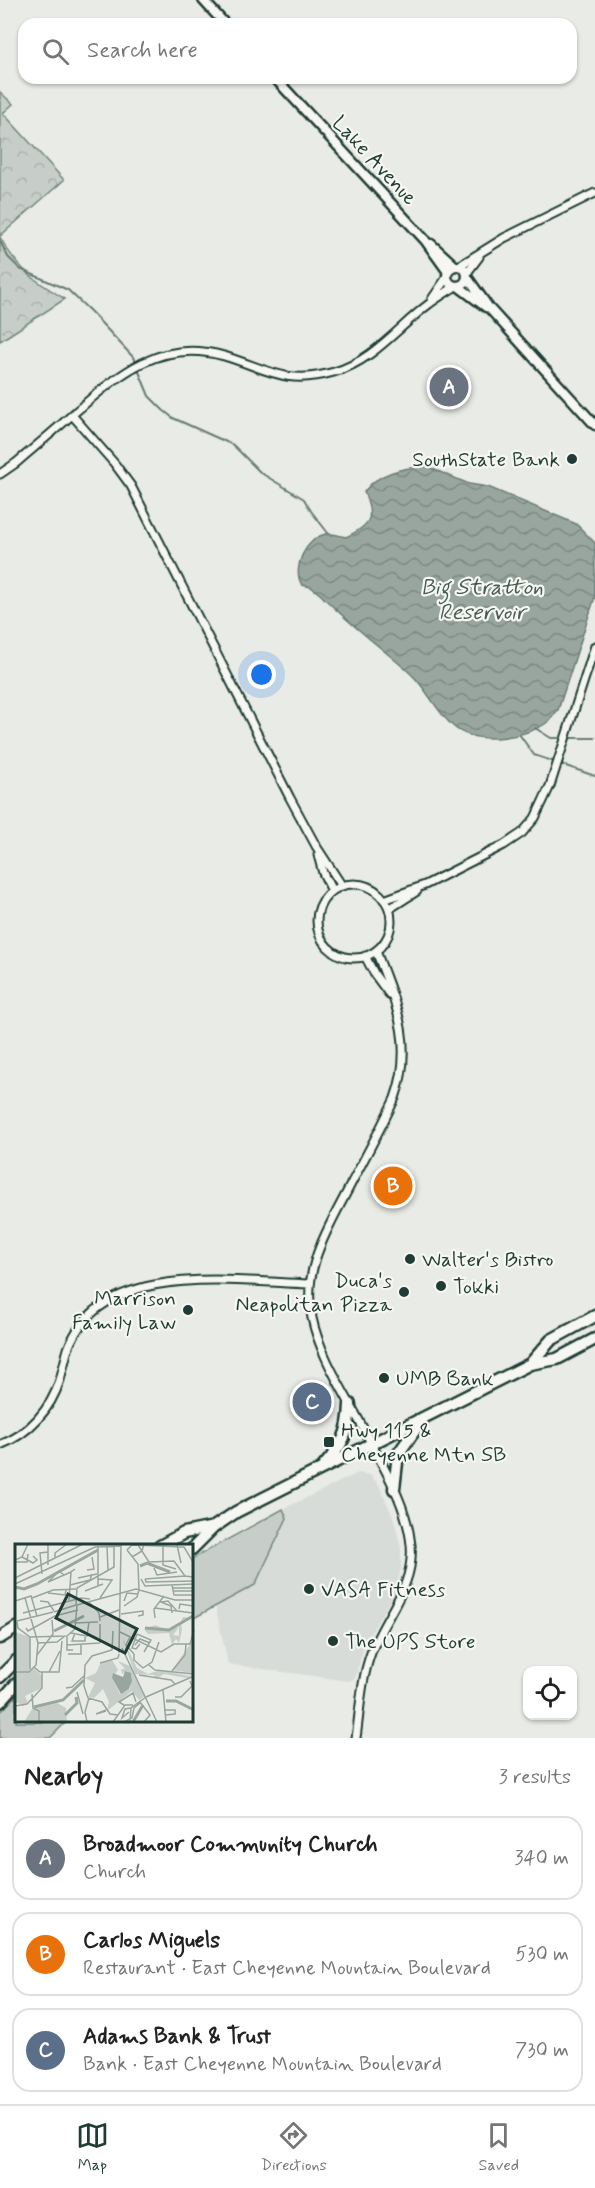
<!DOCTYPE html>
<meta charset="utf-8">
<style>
:root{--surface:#fff;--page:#f2f2f2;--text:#222;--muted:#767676;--line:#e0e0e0;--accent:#1f3d34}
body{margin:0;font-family:Mynerve,sans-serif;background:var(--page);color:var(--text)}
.controls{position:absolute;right:18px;bottom:18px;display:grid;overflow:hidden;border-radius:12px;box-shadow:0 2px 4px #0004}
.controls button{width:54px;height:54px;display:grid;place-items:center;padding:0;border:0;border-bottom:2px solid var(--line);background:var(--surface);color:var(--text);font:30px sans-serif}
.you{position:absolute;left:262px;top:675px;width:21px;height:21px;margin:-15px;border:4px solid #fff;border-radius:50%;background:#1a73e8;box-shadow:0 0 0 9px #1a73e833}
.badge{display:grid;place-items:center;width:39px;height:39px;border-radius:50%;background:var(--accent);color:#fff;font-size:20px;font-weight:700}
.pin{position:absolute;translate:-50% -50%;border:3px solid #fff;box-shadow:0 2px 6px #0006}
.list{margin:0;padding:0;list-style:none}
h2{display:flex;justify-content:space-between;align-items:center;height:78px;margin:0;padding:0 24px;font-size:26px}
h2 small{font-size:20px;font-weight:400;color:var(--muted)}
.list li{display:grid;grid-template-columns:39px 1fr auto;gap:18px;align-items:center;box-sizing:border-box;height:84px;margin:0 12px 12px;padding:0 12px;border:2px solid var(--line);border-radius:18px}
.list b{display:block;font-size:22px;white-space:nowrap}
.list p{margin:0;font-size:20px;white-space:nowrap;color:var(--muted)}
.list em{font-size:20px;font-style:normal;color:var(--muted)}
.icon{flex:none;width:33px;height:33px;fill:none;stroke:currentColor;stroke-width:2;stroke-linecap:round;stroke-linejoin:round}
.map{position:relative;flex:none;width:595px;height:1738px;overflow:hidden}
.search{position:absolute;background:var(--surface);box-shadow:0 2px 4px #0004;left:18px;right:18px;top:18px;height:66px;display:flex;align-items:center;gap:15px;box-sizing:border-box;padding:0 21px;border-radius:18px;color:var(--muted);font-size:22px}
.sheet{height:366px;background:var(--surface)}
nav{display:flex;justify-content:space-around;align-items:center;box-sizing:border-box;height:84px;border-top:2px solid var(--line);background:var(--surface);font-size:16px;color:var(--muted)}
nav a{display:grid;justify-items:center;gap:3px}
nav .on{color:var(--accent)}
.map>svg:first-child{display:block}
</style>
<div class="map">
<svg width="595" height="1738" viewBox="0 0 595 1738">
<defs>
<pattern id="park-crowns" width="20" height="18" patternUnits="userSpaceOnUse" patternTransform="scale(1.5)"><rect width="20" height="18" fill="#c7cec9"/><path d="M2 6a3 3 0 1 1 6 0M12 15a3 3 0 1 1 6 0" fill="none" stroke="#aab2ad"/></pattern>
<pattern id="water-waves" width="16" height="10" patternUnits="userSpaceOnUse" patternTransform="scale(1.5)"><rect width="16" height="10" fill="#99a6a0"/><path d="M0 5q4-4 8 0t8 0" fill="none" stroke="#7c8883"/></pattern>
</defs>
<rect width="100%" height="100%" fill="#e9ebe7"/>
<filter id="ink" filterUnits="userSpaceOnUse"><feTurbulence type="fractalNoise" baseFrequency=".0167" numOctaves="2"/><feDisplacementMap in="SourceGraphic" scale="12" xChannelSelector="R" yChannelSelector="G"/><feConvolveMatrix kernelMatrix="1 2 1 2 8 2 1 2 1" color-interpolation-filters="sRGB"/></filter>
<g filter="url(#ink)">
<path fill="#d8dcd8" d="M358 1473 370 1475 379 1485 394 1519 401 1548V1569L398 1581 392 1597 365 1643 355 1679 348 1681 228 1664 215 1605 255 1585 287 1518 283 1509Z"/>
<path fill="#c7cec9" stroke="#73867e" stroke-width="1.5" d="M283 1509 287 1518 255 1585 192 1619V1559Z
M16 1696V1722H66L50 1738H0V1713Z"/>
<path fill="url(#park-crowns)" stroke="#73867e" stroke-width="1.5" d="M0 92 13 104 3 113 64 180 0 236Z
M0 237C18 270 34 280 65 299L0 341Z"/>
<path fill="url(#water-waves)" stroke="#687c75" stroke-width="1.5" d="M426 466 469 484 488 487 576 524 595 543V597L558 710C555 713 552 718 549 721 528 738 476 746 454 727 436 712 428 690 411 674 382 648 349 624 321 595L311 587 302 585C291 568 306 538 326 534 332 533 340 536 346 537 371 525 375 518 364 492 378 472 404 468 426 466Z"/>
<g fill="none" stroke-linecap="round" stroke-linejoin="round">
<path stroke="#687c75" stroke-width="2" d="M0 241 8 257 20 269 68 290 91 312 133 357 149 396 163 410 173 418 233 445 261 473 304 499 311 511 328 533
M535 728 551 738H562
M519 734 534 755 555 762
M568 738H595
M560 764 595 776"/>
<defs>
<path id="minor" d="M459 266 504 238 595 193
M467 273 479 257
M432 299 447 277
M72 415 114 463 131 486 290 798 316 846 342 886
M0 474 16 463C35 447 54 431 72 415 117 376 159 337 224 356 268 369 285 386 334 372 373 361 398 327 429 304 438 297 447 292 456 286
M318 855 323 873 332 891
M317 921a37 37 0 1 1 74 0a37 37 0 1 1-74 0Z
M384 900 425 885 504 845 522 833 535 818 550 786 595 646
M389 909 417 891
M365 956 375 975 389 994
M0 1445C29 1434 51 1409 60 1380 63 1369 65 1359 68 1349 101 1259 237 1282 309 1284
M356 1738C360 1710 361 1680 371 1653 384 1616 415 1587 411 1545 407 1503 382 1465 363 1428 345 1393 320 1356 312 1318 301 1267 330 1226 352 1182 367 1154 382 1126 395 1098 415 1043 395 1002 376 951"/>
<path id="major" d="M203 0 225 24
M275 78 425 240 448 272
M431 244 455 266
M447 276a10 10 0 1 1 20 0a10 10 0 1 1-20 0Z
M467 277 489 308 595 425
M458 286 486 307"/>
<path id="highway" d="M530 1364 551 1340 595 1316
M323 1467C343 1445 349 1433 350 1404
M394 1489 398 1454 423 1419
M160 1546 184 1533 214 1527
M192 1549 214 1527 236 1512 530 1364 557 1359 595 1339
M0 1638 16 1628
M0 1677 16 1661
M0 1702 16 1684"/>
</defs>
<use href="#minor" stroke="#1f3d34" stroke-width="11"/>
<use href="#major" stroke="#1f3d34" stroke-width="13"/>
<use href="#highway" stroke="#1f3d34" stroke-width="15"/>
<use href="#minor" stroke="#f6f6f2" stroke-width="7"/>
<use href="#major" stroke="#f6f6f2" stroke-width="8"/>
<use href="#highway" stroke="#f6f6f2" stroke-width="10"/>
</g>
</g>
<g fill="#1f3d34" stroke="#f6f6f2" stroke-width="2">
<circle cx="572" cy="459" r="6"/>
<circle cx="410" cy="1259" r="6"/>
<circle cx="441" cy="1286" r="6"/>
<circle cx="404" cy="1292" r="6"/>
<circle cx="188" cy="1310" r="6"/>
<circle cx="384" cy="1378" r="6"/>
<rect x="323" y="1436" width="12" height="12" rx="3"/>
<circle cx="309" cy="1589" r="6"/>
<circle cx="333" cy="1641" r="6"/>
</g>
<g text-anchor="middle" stroke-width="4.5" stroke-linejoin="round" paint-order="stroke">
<g font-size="21" fill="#1f3d34" stroke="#f6f6f2">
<text transform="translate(375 160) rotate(47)" y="7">Lake Avenue</text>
</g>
<g font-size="21" fill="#1f3d34" stroke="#f6f6f2" text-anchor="start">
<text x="560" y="466" text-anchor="end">SouthState Bank</text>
<text x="422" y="1266">Walter's Bistro</text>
<text x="392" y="1287" text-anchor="end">Duca's<tspan x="392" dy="24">Neapolitan Pizza</tspan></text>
<text x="453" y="1293">Tokki</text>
<text x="176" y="1305" text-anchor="end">Marrison<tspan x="176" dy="24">Family Law</tspan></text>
<text x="396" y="1385">UMB Bank</text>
<text x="341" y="1437">Hwy 115 &amp;<tspan x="341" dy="24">Cheyenne Mtn SB</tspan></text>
<text x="321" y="1596">VASA Fitness</text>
<text x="345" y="1648">The UPS Store</text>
</g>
<g font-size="22" font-style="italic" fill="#445c54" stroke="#f6f6f2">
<text x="482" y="594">Big Stratton<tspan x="482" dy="25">Reservoir</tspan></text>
</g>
</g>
<g transform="translate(15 1544)">
<rect width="178" height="178" fill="#e9ebe7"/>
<path d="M168 73 176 74 166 80 167 86 164 99 161 95 157 101 154 89 133 90 129 85 140 81 153 86 164 83 158 91 164 92V82ZM0 88 15 93V125L19 124 27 132V144L10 152 13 159 8 162 0 157ZM107 93 122 124 133 130 145 126 175 132 177 129 157 126 178 96V131L172 134 149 130 141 135 139 131 120 130ZM97 116 103 126 97 134 105 150 115 145 117 132 111 127 107 130 106 125H110L103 117 115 122 130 152 124 156 117 147 92 167 94 158 88 145 79 154 73 153 80 139 70 134 81 129 86 118ZM42 159 51 164 52 178H9L17 165Z" fill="#c7cec9"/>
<path d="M110 127 116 129 117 137 114 145 106 150 97 134 98 129 108 133Z" fill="#99a6a0"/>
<path fill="none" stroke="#99a6a0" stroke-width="3" d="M125 22 132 19 155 28M0 43 9 45 22 40 83 6M130 84 154 86 178 72M39 87 69 72M151 157H161L179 166M19 163 48 156 69 136M50 171 62 159 61 153M118 178 128 161"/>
<path fill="none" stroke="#98a59f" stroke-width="1.5" d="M123 1 134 18 159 17 170 32 178 33M148 1V21L161 25M162 1 166 19M83 2V42M92 2 93 27M112 6 117 1 169 3 178 18V56M7 13 18 19 22 16 18 12M117 13 127 7 129 0M40 14V9L52 0M0 16 7 13 13 0M0 18H12L13 10M33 21V0M139 24 142 31 162 28M72 26 79 25 77 13M27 30 25 9 33 8M0 34 68 0M63 34 82 30M83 35 97 36 85 54M126 35 130 42 179 40M130 35 131 38 179 37M130 35 170 32M33 38 56 28M33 38 44 27 49 31M0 40 80 3 106 2M55 41 75 36 77 30M157 41 159 51H179M158 44H179M70 47 88 40M158 47H178M33 49 50 51 51 46M10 54 23 99M17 54 38 46 61 45M54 56 56 28 60 25M0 57 16 52 22 72M25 57 33 58 39 67M109 57 112 49 123 50M74 58 84 69 85 77M61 61 62 44 99 23V2M62 61 121 45 160 56H179M109 62 122 53 124 46 123 20 112 6M140 64 178 69M164 65 165 60 178 62M39 68 61 61M8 69 66 54 75 55M157 69 156 62 146 58 153 57 162 67M106 70 128 67V71L123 72M85 73 104 66M140 74 139 65 149 52M2 77 38 68M2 78 3 84 15 93 52 92 60 85 62 61M59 79 83 78M11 84 13 87 40 72 63 66M98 87 97 106 77 112 70 121 69 142 73 154 87 158 95 170 103 171M105 88 146 108 159 100H175L179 86M56 89 72 92 74 78M60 89 57 97H70V93M122 90 136 96 129 108M122 90 117 104 121 105 125 100M15 93V125M52 93V106H58M115 93 111 101 119 110M85 99V80M52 101 85 99M120 101 125 95 135 99M107 104 142 178M104 109 106 0M53 110H66V101M119 110V116L128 124M22 111 38 90 37 76M85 119 103 114 104 110M134 121 140 126 179 130M19 123 25 128H44L47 97M128 124 137 118 144 98M157 127 170 111 171 100M0 128H14L21 121 23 99 42 98 50 92M34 128 45 107M124 131 156 136 160 140M51 144 57 143 69 132M148 146 151 178M62 148 68 170M17 150 18 164 24 167V177M131 153 179 132M160 153H166L177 142 175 137M125 158 135 171 129 178M109 161 104 158 118 149 121 158M0 162 12 160 27 144V128M91 166 81 170 91 167M149 166H160V170L150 171M114 168 107 174 110 165 116 164M72 178 70 168 74 154M98 178 110 161H118M109 178 117 174 119 164 125 159M115 178 116 164 131 153"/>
<path fill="#1f3d34" fill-opacity="0.15" stroke="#1f3d34" stroke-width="3" d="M53 50 122 85 110 109 41 74Z"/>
<rect width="178" height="178" fill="none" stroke="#1f3d34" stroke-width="3"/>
</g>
</svg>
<div class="controls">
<button><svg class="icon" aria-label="locate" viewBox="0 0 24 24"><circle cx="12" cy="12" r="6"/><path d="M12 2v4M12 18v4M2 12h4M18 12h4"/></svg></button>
</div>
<div class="you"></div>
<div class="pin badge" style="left:449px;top:387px;background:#6b7280">A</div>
<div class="pin badge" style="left:393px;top:1186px;background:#e8710a">B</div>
<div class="pin badge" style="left:312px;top:1402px;background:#5c6f8a">C</div>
<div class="search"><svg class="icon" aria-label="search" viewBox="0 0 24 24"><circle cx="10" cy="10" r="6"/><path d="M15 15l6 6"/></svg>Search here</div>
</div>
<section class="sheet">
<h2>Nearby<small>3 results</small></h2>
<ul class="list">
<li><span class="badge" style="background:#6b7280">A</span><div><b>Broadmoor Community Church</b><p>Church</p></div><em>340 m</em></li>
<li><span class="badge" style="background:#e8710a">B</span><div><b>Carlos Miguels</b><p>Restaurant · East Cheyenne Mountain Boulevard</p></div><em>530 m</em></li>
<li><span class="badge" style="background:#5c6f8a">C</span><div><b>Adams Bank &amp; Trust</b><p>Bank · East Cheyenne Mountain Boulevard</p></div><em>730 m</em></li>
</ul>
</section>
<nav>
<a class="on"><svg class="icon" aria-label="map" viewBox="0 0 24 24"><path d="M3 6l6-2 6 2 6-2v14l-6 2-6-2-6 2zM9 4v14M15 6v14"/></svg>Map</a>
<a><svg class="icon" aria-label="directions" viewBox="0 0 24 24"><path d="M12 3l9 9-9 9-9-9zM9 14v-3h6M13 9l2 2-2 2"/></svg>Directions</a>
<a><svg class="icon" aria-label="saved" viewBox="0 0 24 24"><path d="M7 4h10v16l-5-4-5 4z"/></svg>Saved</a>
</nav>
